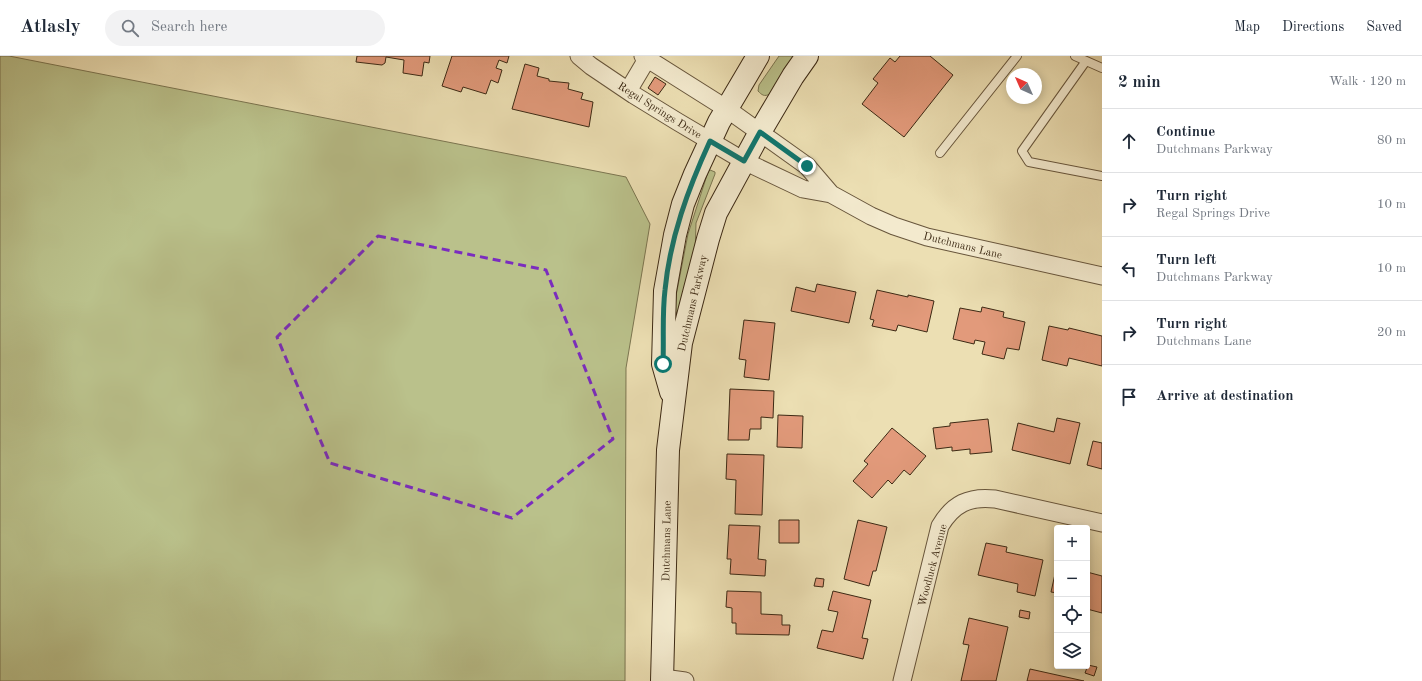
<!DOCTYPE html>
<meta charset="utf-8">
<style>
:root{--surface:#fff;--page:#f2f2f3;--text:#1f2937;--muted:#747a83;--line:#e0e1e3}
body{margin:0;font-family:"Old Standard TT",serif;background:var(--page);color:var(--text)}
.controls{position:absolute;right:12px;bottom:12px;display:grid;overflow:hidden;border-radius:4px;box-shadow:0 2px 10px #0003}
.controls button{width:36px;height:36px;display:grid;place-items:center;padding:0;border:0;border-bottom:1px solid var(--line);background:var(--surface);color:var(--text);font:20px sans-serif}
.compass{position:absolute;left:1006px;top:12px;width:36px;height:36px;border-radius:50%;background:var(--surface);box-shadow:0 2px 10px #0003;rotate:315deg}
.stop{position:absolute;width:12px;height:12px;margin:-9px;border:3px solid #0f766e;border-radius:50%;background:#fff}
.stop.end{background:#0f766e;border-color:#fff;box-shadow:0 1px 4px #0008}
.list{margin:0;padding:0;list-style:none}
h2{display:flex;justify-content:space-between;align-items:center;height:52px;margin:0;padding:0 16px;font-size:17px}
h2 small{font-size:13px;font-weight:400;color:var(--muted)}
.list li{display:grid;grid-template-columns:26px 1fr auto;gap:12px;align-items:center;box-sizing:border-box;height:64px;padding:0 16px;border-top:1px solid var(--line)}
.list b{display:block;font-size:15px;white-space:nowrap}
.list p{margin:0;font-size:13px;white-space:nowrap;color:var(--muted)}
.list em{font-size:13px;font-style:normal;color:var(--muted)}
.icon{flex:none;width:22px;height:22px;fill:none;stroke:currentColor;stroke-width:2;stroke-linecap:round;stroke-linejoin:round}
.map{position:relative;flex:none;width:1102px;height:625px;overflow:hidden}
header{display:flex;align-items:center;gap:24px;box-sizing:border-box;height:56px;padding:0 20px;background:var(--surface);border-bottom:1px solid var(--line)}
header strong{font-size:19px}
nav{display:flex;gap:22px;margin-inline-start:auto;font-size:14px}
.search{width:280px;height:36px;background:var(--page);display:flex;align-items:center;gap:10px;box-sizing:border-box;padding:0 14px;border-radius:22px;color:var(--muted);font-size:15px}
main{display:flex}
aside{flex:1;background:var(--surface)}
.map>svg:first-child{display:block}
</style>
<header>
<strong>Atlasly</strong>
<div class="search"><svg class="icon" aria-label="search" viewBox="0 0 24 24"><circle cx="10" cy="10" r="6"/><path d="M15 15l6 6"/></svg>Search here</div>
<nav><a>Map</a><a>Directions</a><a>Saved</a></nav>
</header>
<main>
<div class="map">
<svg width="1102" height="625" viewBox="0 0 1102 625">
<rect width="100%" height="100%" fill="#ecdfb3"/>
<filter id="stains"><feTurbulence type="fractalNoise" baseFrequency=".005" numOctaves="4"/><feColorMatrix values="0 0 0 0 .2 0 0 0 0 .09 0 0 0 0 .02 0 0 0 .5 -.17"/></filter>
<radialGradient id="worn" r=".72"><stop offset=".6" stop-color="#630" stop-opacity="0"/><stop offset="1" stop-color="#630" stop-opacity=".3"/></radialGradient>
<path fill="#bac18b" stroke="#7b7550" d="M0 0H9L626 121 650 168 626 312 625 625H0Z
M779 0H796L770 38C764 41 762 39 758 35L759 29Z
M710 114 715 116V118L696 167 695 200 673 278 676 240 688 178 708 116Z"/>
<path fill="#e29a7b" stroke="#3c2914" d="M357 0H430L429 7 424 6 422 20 403 17 404 4 386 1 385 7 382 9 356 6Z
M452 0H509L507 7 499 4 496 12 502 14 498 27 491 24 486 38 463 31 461 36 442 30Z
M900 0H930L953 19 904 81 862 48 878 27 873 23 890 2 895 6Z
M525 8 539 12 537 20 549 23V25L569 27 568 33 583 37 581 43 593 46 589 71 512 53Z
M655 21 666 28 658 39 648 32Z
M817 228 856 236 849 267 791 255 796 231 815 236Z
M877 234 908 241V239L934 245 927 276 898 269 896 275 872 270 874 264 870 263Z
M982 251 1004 256 1003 261 1025 266 1019 294 1007 292 1004 303 982 298 985 286 975 284 974 288 953 283 960 252 981 256Z
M744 264 775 267 769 324 744 321 746 304 739 303Z
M1049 270 1068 274 1069 272 1102 280V310L1069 302 1067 310 1042 304Z
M730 333 774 335 773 362 761 361V373H750L749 384H728Z
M778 359 803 360 802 392 777 391Z
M1057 362 1080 367 1070 408 1012 394 1018 367 1054 376Z
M988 363 992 396 970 398V393L952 395V391L936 393 933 372 950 370V367Z
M892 372 926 400 910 419 904 414 892 428 888 424 872 442 853 425 868 408 864 405Z
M1093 385 1102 387V413L1087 409Z
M727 398 764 399 762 459 735 458 736 424 726 423Z
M779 464H799V487H779Z
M858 464 887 471 876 515H873L869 530 844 523Z
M729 469 760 470 758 503 766 504 765 520 730 518 731 503H727Z
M986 487 1007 491 1006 496 1043 504 1035 540 1017 536 1018 528 978 519Z
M1057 509V537L1051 536Z
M1087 516 1102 520V557L1087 553Z
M816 522 824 523 823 531 814 530Z
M727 535 761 536V558L782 559V569H790L789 579 736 578V567H732V552L726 551Z
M833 535 871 544 862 582 868 583 863 603 817 592 822 574 833 576 838 556 828 554Z
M1020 554 1030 556 1029 563 1019 561Z
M969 562 1008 571 996 625H961L969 589 963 588Z
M1088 609 1097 611 1094 620 1085 617Z
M1030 613 1084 625H1027Z"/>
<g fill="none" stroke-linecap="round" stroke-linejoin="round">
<defs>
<path id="lane" d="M1075 0 1102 12
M1086 5 1022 95 1029 106 1102 120
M940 97 1017 0"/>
<path id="street" d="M579 0 591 10 634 39 678 66 744 105 803 133 831 138 871 160 894 170 927 181 1102 220
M643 0 727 53 807 110 831 138
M628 35 647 3
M663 622 685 625
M902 625 940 470C953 448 969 440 995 443L1102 467"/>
<path id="secondary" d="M671 336 663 308 665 235 675 179 683 148 695 118 719 66 758 0
M662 625 668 394 681 287 708 183 716 157 760 76 793 20 807 0"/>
</defs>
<use href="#lane" stroke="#68563c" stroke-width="10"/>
<use href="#street" stroke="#68563c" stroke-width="19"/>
<use href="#secondary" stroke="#3c2914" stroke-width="24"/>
<use href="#lane" stroke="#f3eace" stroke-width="8"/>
<use href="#street" stroke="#f3eace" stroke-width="17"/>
<use href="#secondary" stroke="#f3eace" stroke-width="22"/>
</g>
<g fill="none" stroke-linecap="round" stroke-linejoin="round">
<path stroke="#0f766e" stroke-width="5" d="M663 308C664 284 662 259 665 234 670 182 688 133 710 85L744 105 760 76 807 110"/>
</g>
<path fill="none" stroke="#7b2cbf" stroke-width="3" stroke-dasharray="8 5" stroke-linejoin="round" d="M378 180 546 214 613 383 512 462 330 407 277 281Z"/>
<g text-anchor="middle" stroke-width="3" stroke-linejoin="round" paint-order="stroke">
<g font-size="11" fill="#3c2914" stroke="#f3eace">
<text transform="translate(660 54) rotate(32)" y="4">Regal Springs Drive</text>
<text transform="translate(963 189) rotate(14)" y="4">Dutchmans Lane</text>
<text transform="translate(692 247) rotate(-77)" y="4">Dutchmans Parkway</text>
<text transform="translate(666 485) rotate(-89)" y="4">Dutchmans Lane</text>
<text transform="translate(932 509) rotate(-75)" y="4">Woodluck Avenue</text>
</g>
</g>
<rect width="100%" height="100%" filter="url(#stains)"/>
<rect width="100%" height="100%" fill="url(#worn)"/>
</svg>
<div class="controls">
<button>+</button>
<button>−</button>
<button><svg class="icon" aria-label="locate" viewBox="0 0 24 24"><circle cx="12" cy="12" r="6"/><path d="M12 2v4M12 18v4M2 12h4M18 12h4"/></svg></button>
<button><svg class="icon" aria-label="layers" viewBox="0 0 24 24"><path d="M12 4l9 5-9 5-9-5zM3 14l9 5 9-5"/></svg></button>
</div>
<svg class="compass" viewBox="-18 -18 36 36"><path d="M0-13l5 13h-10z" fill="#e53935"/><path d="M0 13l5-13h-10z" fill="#747a83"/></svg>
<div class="stop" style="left:663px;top:308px"></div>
<div class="stop end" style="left:807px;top:110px"></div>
</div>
<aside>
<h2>2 min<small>Walk · 120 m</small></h2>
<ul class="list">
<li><svg class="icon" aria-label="ahead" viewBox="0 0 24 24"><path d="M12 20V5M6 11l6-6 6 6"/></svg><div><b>Continue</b><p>Dutchmans Parkway</p></div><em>80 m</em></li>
<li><svg class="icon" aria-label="right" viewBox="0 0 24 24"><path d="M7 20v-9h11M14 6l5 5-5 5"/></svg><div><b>Turn right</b><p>Regal Springs Drive</p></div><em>10 m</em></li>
<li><svg class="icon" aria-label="left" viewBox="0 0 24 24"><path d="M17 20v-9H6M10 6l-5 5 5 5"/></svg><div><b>Turn left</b><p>Dutchmans Parkway</p></div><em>10 m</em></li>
<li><svg class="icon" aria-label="right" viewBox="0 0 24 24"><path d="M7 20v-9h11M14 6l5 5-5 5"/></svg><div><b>Turn right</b><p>Dutchmans Lane</p></div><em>20 m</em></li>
<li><svg class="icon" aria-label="arrive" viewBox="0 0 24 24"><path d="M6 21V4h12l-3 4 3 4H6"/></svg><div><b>Arrive at destination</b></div></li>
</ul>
</aside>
</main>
